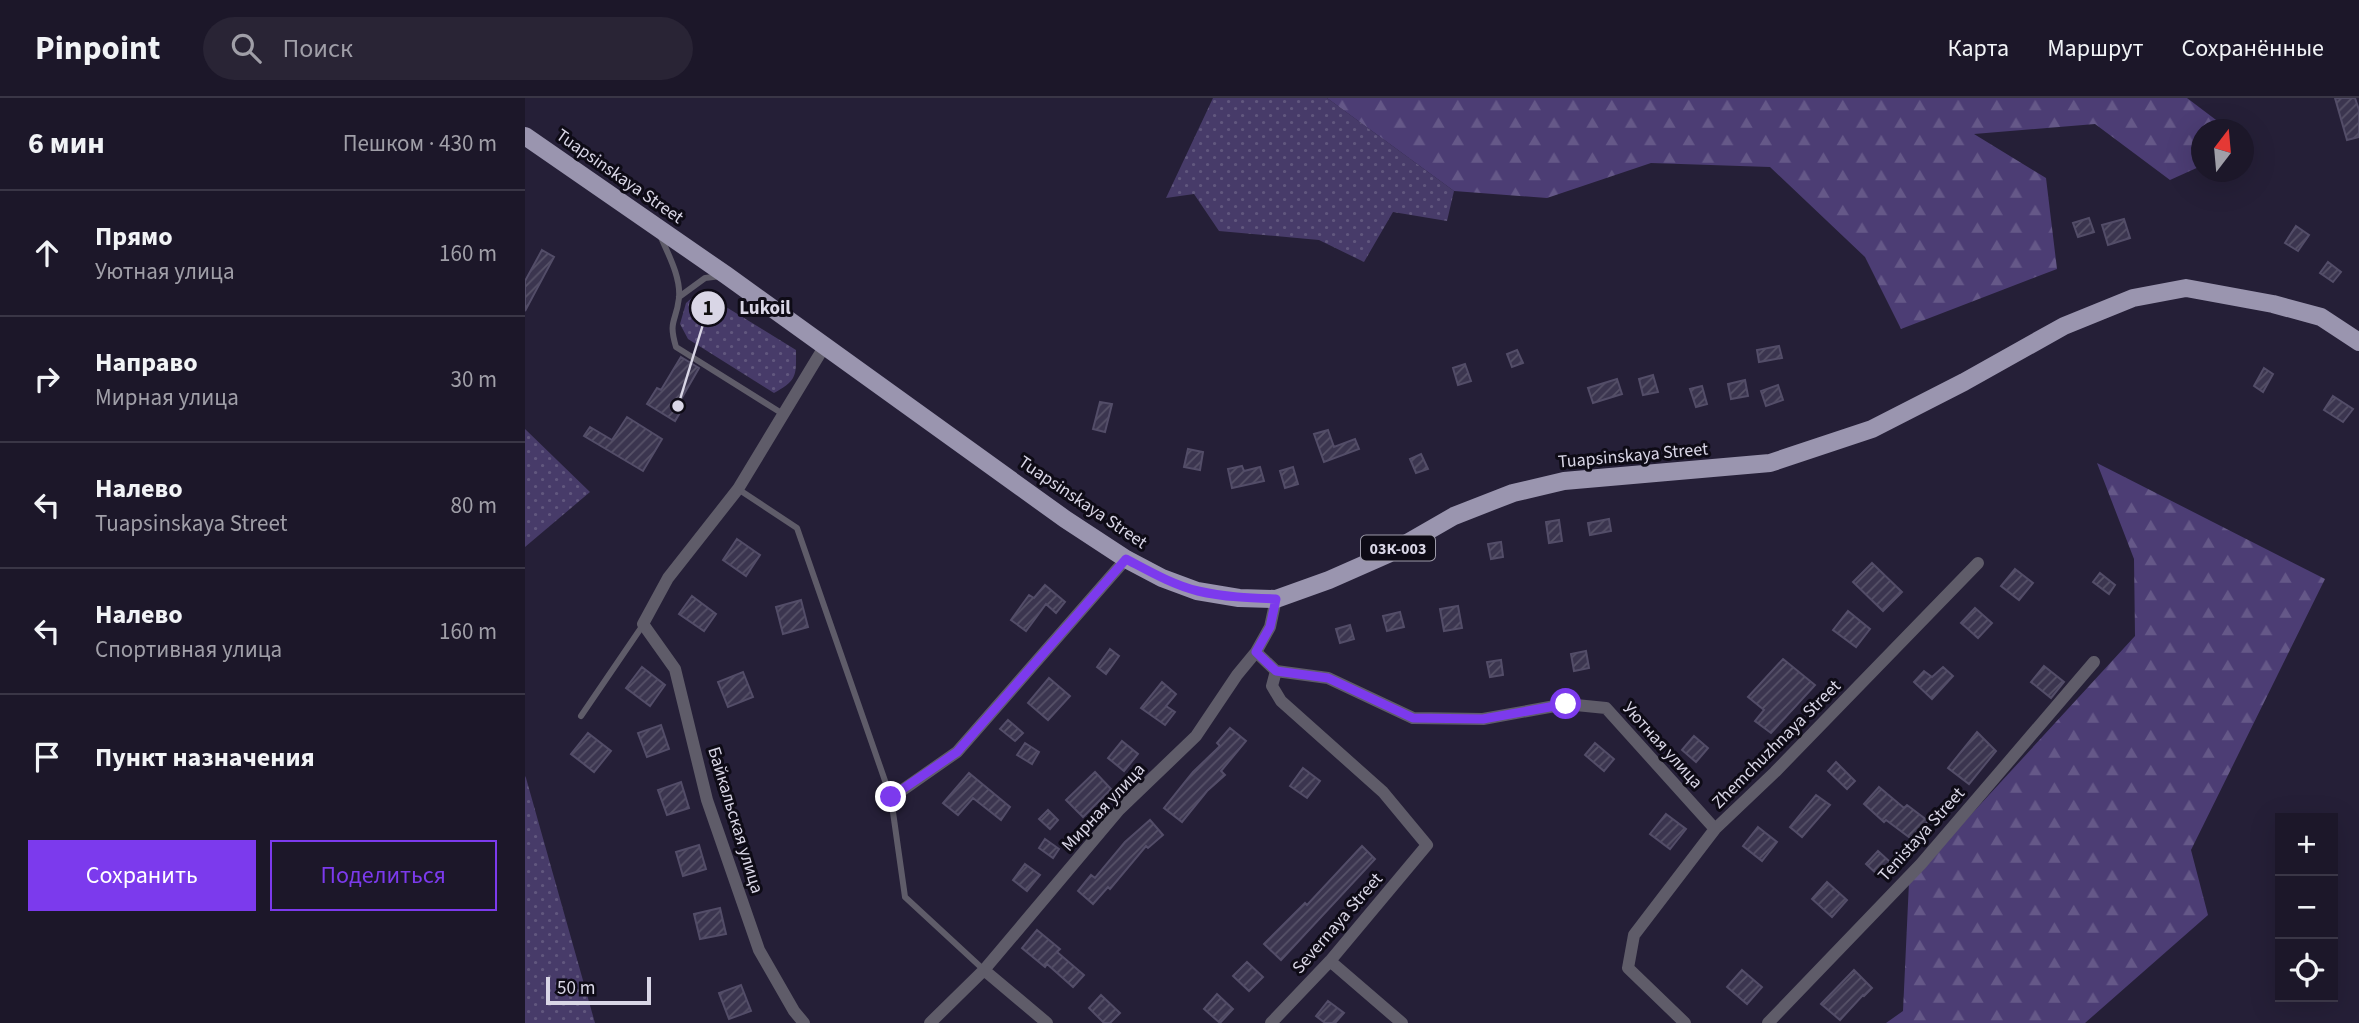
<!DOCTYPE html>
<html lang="ru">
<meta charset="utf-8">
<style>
:root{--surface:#1c1729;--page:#292435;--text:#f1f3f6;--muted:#a09fa8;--line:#3a3646;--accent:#7c3aed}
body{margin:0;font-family:"Source Sans 3",sans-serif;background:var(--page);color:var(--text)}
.controls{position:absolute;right:21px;bottom:21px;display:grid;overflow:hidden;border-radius:0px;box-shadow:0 7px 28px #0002}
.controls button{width:63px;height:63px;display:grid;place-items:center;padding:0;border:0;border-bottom:2px solid var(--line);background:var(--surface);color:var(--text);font:35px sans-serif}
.compass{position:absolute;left:1666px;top:21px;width:63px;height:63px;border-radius:50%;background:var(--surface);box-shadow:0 7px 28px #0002;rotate:16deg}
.scale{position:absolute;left:21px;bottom:18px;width:105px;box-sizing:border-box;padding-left:7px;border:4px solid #d9d6e6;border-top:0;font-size:19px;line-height:24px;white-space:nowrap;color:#d9d6e6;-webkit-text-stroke:5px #0e0b16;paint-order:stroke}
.stop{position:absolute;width:21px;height:21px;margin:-16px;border:5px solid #7c3aed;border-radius:50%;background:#fff}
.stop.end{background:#7c3aed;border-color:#fff;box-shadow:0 2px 7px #0008}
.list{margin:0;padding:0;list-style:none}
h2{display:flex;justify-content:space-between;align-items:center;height:91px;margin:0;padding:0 28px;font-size:30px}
h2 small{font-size:23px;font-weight:400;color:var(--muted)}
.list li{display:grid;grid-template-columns:46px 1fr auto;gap:21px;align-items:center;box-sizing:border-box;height:126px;padding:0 28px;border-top:2px solid var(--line)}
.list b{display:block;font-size:26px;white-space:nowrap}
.list p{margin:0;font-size:23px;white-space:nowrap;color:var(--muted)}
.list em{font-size:23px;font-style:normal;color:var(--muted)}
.actions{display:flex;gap:14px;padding:21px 28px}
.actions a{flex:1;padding:16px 0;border:2px solid var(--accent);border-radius:0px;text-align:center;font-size:24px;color:var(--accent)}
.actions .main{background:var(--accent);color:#fff}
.icon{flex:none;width:38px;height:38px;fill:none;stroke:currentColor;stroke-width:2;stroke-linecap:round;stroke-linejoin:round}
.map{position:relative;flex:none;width:1834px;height:925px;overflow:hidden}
header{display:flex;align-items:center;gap:42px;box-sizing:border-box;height:98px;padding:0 35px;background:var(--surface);border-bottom:2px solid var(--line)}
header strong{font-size:33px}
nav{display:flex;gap:38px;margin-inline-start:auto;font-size:24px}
.search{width:490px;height:63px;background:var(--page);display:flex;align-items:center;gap:18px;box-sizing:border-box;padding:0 24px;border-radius:38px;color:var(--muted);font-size:26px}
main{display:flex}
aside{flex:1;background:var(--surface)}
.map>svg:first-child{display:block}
</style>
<header>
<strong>Pinpoint</strong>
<div class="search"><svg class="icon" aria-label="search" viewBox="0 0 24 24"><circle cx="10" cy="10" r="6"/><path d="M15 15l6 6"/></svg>Поиск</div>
<nav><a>Карта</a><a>Маршрут</a><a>Сохранённые</a></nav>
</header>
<main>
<aside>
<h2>6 мин<small>Пешком · 430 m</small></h2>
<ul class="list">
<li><svg class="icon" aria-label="ahead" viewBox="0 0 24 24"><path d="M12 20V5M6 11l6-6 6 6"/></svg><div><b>Прямо</b><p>Уютная улица</p></div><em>160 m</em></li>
<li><svg class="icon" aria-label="right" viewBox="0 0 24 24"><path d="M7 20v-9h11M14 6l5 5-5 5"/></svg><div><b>Направо</b><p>Мирная улица</p></div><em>30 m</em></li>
<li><svg class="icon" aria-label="left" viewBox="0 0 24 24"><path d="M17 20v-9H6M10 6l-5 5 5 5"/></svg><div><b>Налево</b><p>Tuapsinskaya Street</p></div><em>80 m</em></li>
<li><svg class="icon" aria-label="left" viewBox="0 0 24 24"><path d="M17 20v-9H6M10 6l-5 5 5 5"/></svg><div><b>Налево</b><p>Спортивная улица</p></div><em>160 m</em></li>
<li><svg class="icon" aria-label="arrive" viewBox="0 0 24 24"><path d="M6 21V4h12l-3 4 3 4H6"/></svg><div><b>Пункт назначения</b></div></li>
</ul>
<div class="actions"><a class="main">Сохранить</a><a>Поделиться</a></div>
</aside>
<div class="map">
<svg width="1834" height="925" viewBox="0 0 1834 925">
<defs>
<pattern id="green-dots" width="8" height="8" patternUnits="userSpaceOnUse" patternTransform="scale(1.75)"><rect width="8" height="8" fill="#473b69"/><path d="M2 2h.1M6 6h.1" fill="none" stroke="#61577e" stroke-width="1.8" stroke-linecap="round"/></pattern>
<pattern id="forest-firs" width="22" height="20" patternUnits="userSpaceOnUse" patternTransform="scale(1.75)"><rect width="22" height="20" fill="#4c3d74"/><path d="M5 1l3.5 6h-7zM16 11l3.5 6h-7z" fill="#655888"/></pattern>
<pattern id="building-hatch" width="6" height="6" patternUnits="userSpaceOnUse" patternTransform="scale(1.75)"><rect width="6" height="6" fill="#3b354f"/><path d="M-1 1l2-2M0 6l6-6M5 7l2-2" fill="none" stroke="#575268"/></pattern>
</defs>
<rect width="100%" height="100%" fill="#251f37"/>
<path fill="url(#green-dots)" d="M688 0H802L929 93 922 123 868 114 839 164 794 142 694 133 669 96 641 100Z
M175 193 271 252C271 277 273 282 249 295L163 241 155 226 161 205Z
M0 331 65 394 0 449Z
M0 678 1 680 70 925H0Z"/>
<path fill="url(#forest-firs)" d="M802 0H1662L1703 31 1676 32V68L1645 82 1570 26 1449 36 1521 80 1532 171 1376 231 1340 159 1245 69 1126 65 1022 100 929 93Z
M1572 365 1800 481 1666 752 1683 817 1560 925H1361L1378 913 1384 784 1610 538 1609 461Z"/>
<path fill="url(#building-hatch)" stroke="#534d68" stroke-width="2" d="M1810 0H1830L1834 12V39L1822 42Z
M1564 120 1569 134 1553 139 1548 125Z
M1599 121 1605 140 1583 147 1577 127Z
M1771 128 1784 137 1773 153 1760 145Z
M17 152 29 159 0 213V183Z
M1803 164 1816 174 1808 184 1795 175Z
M1254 248 1257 260 1234 264 1232 252Z
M992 252 998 265 987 269 982 256Z
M156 259 174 270 155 303 160 306 150 323 122 306 132 290 136 292Z
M940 266 946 283 933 287 928 270Z
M1739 270 1748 276 1738 294 1729 288Z
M1128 277 1133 294 1118 297 1114 281Z
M1092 281 1097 296 1068 305 1063 290Z
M1220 282 1223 298 1206 301 1203 286Z
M1253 287 1258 302 1241 308 1236 293Z
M1177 288 1182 306 1171 309 1165 291Z
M1808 298 1828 311 1818 324 1799 312Z
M575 304 587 306 580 334 568 331Z
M102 319 137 341 118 373 59 338 65 329 87 342Z
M803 332 809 349 830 341 834 351 799 364 789 336Z
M663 351 678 354 675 372 659 369Z
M896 356 903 371 891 375 885 361Z
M717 368 719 373 735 369 739 383 707 390 703 371Z
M768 369 773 386 760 390 755 373Z
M1084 421 1086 433 1065 437 1063 425Z
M1034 422 1037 443 1024 445 1021 424Z
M212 441 235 457 221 478 198 462Z
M976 444 978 459 966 461 963 446Z
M1347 465 1377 494 1358 513 1328 484Z
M1490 471 1508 485 1494 502 1476 488Z
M1575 475 1590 487 1584 496 1568 484Z
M520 487 540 504 531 515 521 506 501 533 486 522 504 497 509 500Z
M167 498 191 516 179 533 154 516Z
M276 502 283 529 258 536 251 509Z
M933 508 937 530 919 533 915 511Z
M1450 510 1467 525 1453 540 1436 525Z
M1323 513 1345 531 1331 549 1308 532Z
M875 514 879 529 862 533 858 518Z
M825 527 829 541 815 545 811 531Z
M585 551 594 558 581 576 572 569Z
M1061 553 1064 570 1049 573 1046 556Z
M1258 561 1290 587 1246 635 1230 623 1239 612 1223 599Z
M976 562 978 577 965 579 962 564Z
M1519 568 1539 584 1526 600 1506 584Z
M117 569 140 587 125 608 101 590Z
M1418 569 1428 578 1407 601 1389 584 1399 573 1407 579Z
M218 574 228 599 203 609 193 584Z
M524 580 545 598 523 622 503 605Z
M637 584 651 596 641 608 650 614 640 627 616 610Z
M483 622 498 635 490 643 475 631Z
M136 627 144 651 122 659 113 635Z
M705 630 721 643 696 673 700 677 682 693 657 724 639 710 668 674 695 648 692 645Z
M1452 634 1471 653 1444 686 1423 670Z
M63 635 86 653 69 674 46 656Z
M1169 638 1183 650 1171 664 1157 652Z
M597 643 613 656 599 673 583 660Z
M500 645 514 654 507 666 492 657Z
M1070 645 1089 661 1079 673 1060 657Z
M1311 664 1330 683 1322 691 1303 673Z
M778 670 795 683 782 700 765 688Z
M570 674 586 691 558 719 541 702Z
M444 675 485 709 476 722 448 700 433 717 418 705Z
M156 684 164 710 142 717 133 692Z
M1354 689 1379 710 1382 707 1403 723 1388 742 1361 722 1359 724 1339 706Z
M1291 697 1305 707 1277 739 1265 729Z
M523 712 533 722 525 731 514 721Z
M1141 716 1161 731 1145 751 1125 736Z
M625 722 638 737 623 750 621 748 585 791 583 789 568 806 553 793 566 777 570 780 600 744Z
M1233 729 1252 744 1237 763 1218 748Z
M520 741 534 751 528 760 514 750Z
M174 747 181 771 158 778 151 754Z
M837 748 850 761 756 862 739 846 780 805 782 807Z
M1353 753 1365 764 1353 777 1341 766Z
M500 766 515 777 502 793 488 782Z
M1302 784 1322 802 1307 819 1287 801Z
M195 810 201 836 175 841 169 816Z
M512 832 535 851 532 854 559 877 548 889 522 866 520 869 497 850Z
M722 864 738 879 724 893 708 878Z
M1217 872 1237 889 1222 906 1202 889Z
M1329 872 1347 890 1339 898 1338 897 1315 922 1296 906Z
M216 887 226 913 204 921 194 895Z
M692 896 708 911 695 925 679 911Z
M576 897 595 915 585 925H579L564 910Z
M803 903 819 915 810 925H800L791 918Z"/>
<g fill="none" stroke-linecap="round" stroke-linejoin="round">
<path stroke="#5f5c69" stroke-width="6" d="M135 137C143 156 156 179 154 200 151 225 143 222 151 249L258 316
M154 199 180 180 196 178
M213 391 272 430 366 700 380 799 459 872
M56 618 118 527"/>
<path stroke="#5f5c69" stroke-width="12" d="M731 554 751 573 803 580 888 620 958 621 1041 606 1081 610 1190 731
M366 700 432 654 601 461
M805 863 877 925
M459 872 522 925
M279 925 269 913 234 852 182 702 150 571 118 526 143 480 213 391 299 249
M405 925 459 872 594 712 671 638 712 577 731 554 745 529 751 501
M746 925 805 863 902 747 858 694 756 603 747 588 751 573
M1160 925 1103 870 1109 837 1190 731 1250 674 1453 465
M1243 925 1396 766 1569 564"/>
<path stroke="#9a95af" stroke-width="18" d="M0 38 201 177 540 421 601 461 637 480 672 493 714 500 751 501 804 482 863 456 929 418 988 395 1039 383 1245 365 1347 331 1439 284 1539 228 1608 200 1661 190 1748 206 1796 219 1834 244"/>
</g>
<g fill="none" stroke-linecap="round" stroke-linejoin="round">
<path stroke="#7c3aed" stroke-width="9" d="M366 699 432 654 601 461C624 473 648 487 673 493 699 499 725 500 751 501L745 529 731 554 751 573 803 580 888 620 958 621 1041 606"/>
</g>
<g text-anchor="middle" stroke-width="6" stroke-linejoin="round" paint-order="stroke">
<rect fill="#0e0b16" stroke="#9c99a8" stroke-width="2" x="836" y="437.5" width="74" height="25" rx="5"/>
<g font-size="16" font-weight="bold" fill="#d9d6e6">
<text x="873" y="456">03К-003</text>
</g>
<g font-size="18" fill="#d9d6e6" stroke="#0e0b16">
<text transform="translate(95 78) rotate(35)" y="6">Tuapsinskaya Street</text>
<text transform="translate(1108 357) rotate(-5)" y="6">Tuapsinskaya Street</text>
<text transform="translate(558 404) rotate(34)" y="6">Tuapsinskaya Street</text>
<text transform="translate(1251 646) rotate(-45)" y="6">Zhemchuzhnaya Street</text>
<text transform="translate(1138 647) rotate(48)" y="6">Уютная улица</text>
<text transform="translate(578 709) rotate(-47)" y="6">Мирная улица</text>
<text transform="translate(211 722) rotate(73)" y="6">Байкальская улица</text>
<text transform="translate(1396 736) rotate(-48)" y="6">Tenistaya Street</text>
<text transform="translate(812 825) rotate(-49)" y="6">Severnaya Street</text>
</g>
</g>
<path fill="none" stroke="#d9d6e6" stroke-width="2.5" d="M153 308L183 210"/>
<g fill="#d9d6e6" stroke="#0e0b16" stroke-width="2.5">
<circle cx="153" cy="308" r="7"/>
<circle cx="183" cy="210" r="18"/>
</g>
<g font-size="21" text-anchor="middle" font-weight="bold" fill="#111">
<text x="183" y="217">1</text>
</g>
<g font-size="19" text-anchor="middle" font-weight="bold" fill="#d9d6e6" stroke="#0e0b16" stroke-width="6" stroke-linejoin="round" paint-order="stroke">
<text x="240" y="216">Lukoil</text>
</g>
</svg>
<div class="controls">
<button>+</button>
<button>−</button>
<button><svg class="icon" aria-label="locate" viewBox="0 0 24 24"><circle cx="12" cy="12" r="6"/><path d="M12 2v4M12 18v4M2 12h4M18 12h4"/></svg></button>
</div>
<svg class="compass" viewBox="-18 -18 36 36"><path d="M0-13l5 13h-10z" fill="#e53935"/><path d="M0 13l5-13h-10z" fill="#a09fa8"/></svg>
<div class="scale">50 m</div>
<div class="stop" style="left:1041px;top:606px"></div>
<div class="stop end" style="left:366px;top:699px"></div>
</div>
</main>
